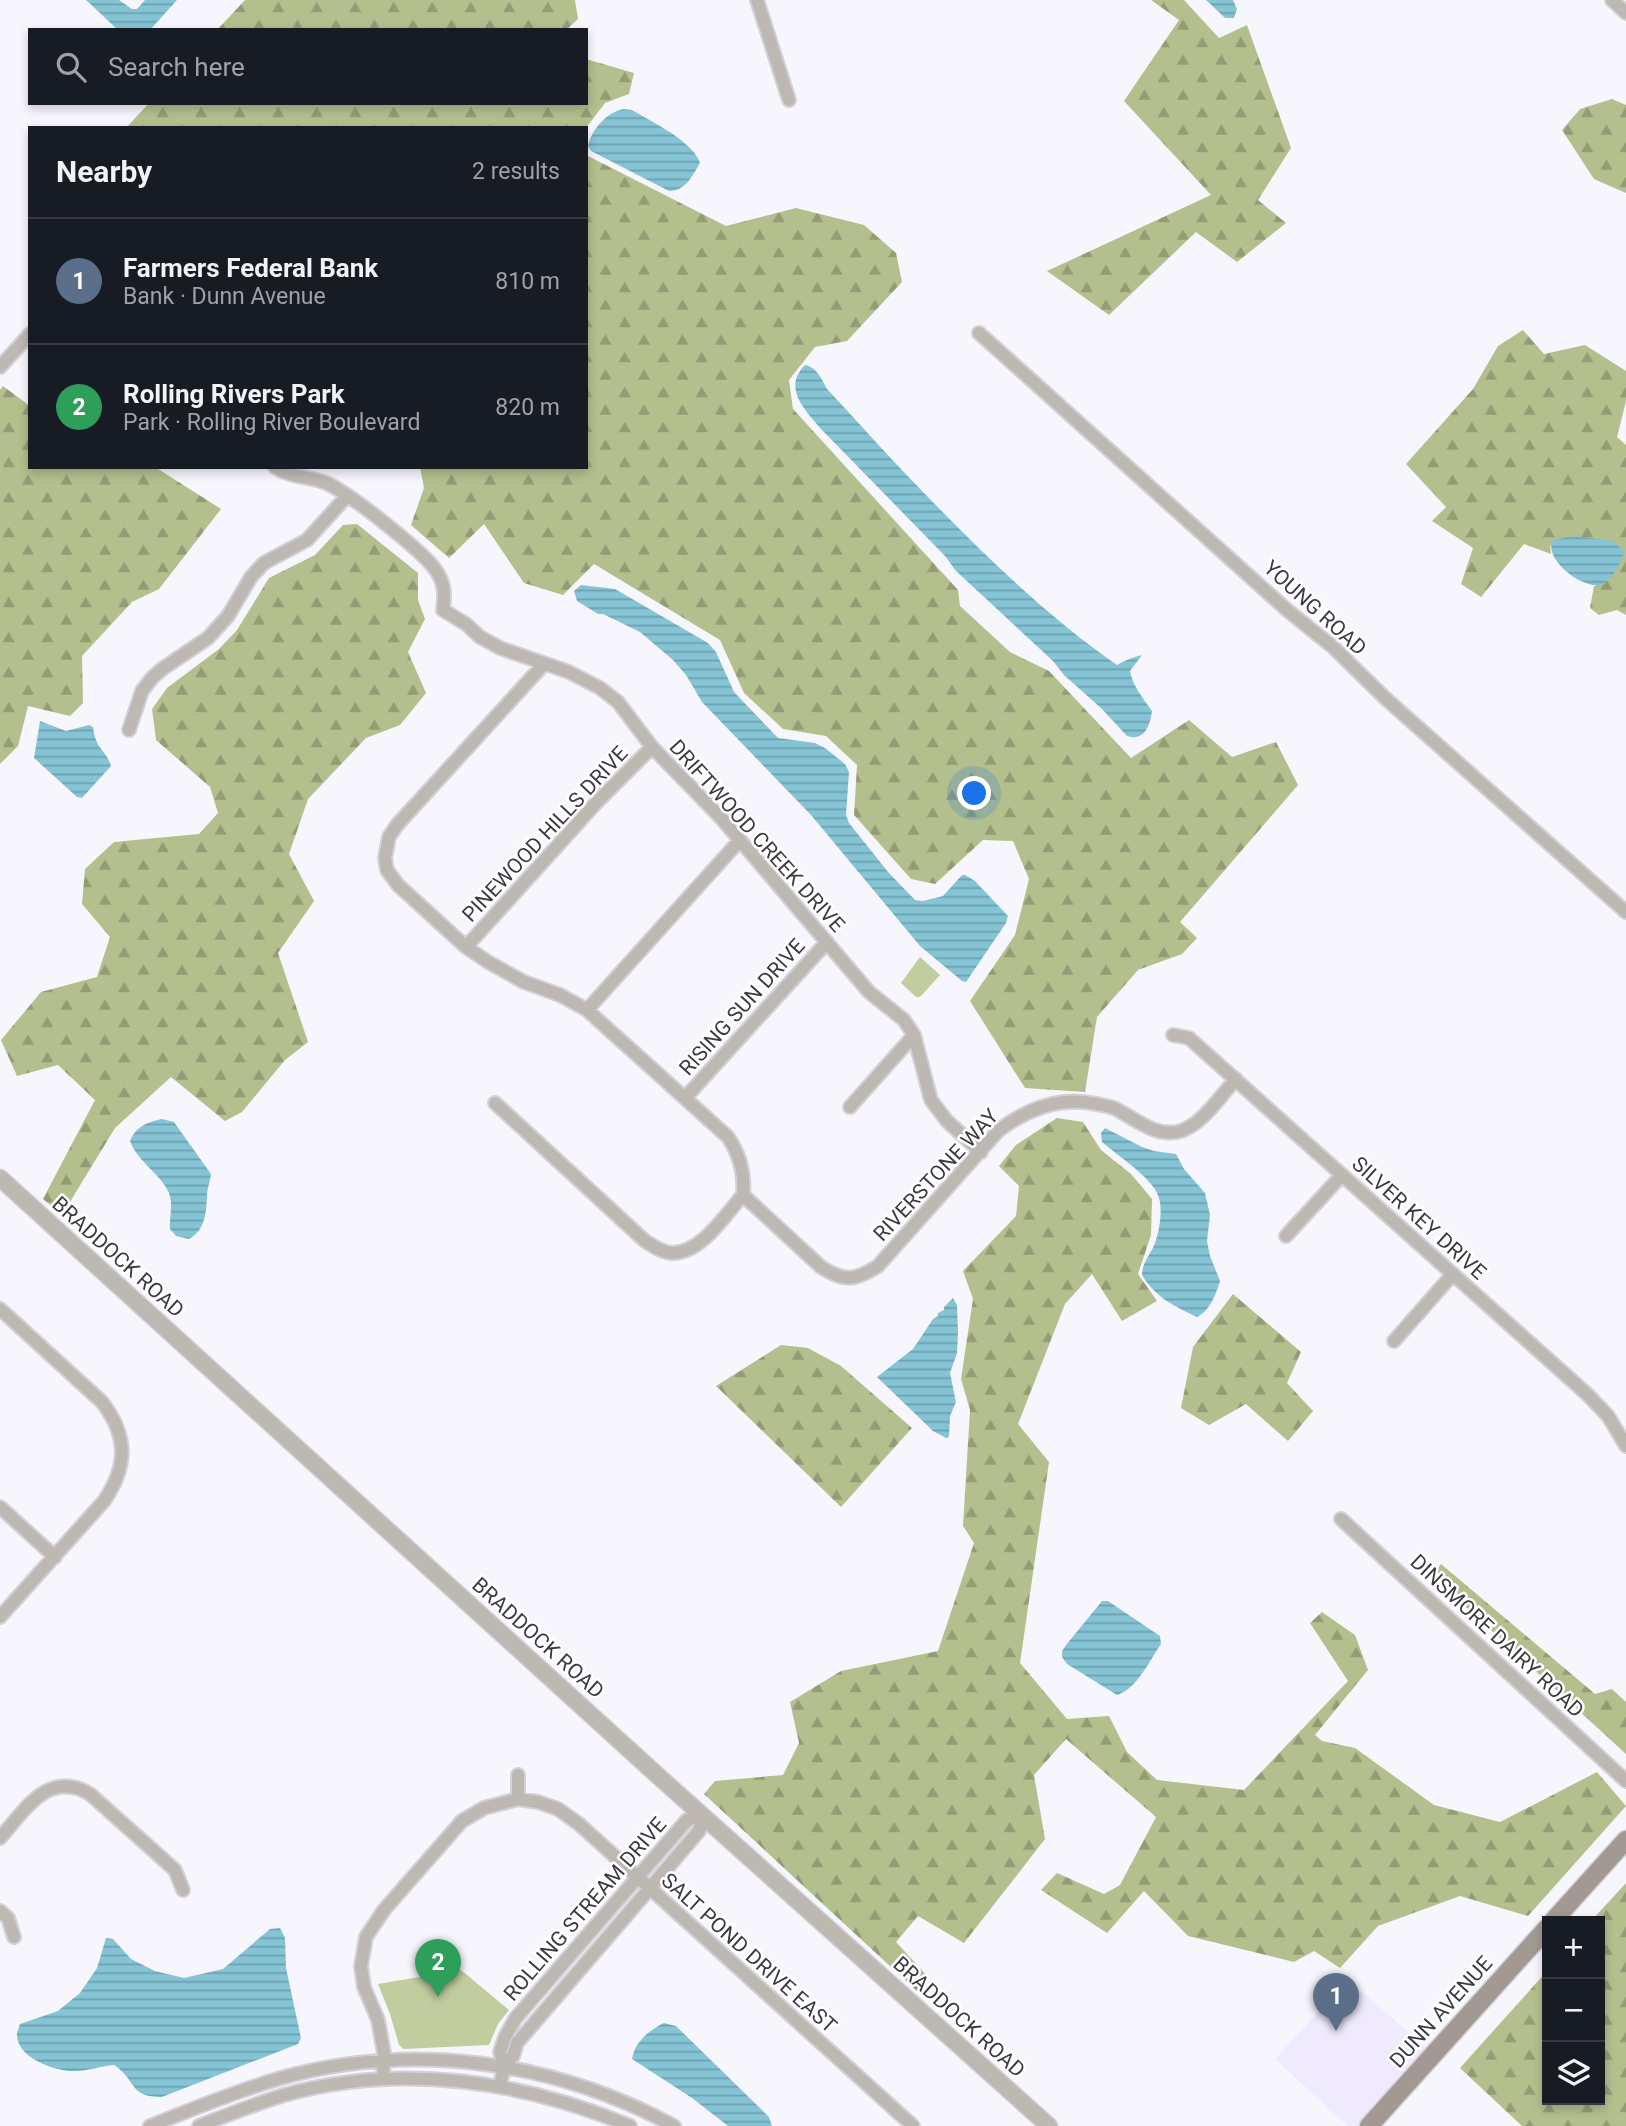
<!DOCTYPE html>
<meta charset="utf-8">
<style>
:root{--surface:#171b24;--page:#20242c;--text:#f1f3f6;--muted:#9ea1a6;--line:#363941;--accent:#8c9099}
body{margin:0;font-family:Roboto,sans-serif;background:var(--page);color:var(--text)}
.controls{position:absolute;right:21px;bottom:21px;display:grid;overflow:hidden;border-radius:0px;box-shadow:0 4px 10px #0003}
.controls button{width:63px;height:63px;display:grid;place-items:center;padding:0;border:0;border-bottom:2px solid var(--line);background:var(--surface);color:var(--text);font:35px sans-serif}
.you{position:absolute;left:975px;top:794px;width:24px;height:24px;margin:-18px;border:5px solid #fff;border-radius:50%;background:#1a73e8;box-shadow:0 0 0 10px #1a73e833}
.badge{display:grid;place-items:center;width:46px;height:46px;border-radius:50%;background:var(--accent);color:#fff;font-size:23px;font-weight:700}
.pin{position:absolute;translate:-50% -58px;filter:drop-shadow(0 2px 4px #0008)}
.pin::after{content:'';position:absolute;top:37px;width:24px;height:21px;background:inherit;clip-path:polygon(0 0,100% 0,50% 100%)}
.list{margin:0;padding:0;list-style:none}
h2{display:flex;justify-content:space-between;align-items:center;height:91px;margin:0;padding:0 28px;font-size:30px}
h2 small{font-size:23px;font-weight:400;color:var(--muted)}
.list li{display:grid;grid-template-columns:46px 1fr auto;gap:21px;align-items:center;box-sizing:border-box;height:126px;padding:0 28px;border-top:2px solid var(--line)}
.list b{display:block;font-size:26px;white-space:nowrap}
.list p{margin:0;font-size:23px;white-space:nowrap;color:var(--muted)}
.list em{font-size:23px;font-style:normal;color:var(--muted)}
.icon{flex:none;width:38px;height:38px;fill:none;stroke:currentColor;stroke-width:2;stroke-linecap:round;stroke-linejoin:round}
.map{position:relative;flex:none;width:1626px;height:2126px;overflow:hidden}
.search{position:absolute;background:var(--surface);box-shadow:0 4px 10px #0003;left:28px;top:28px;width:560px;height:77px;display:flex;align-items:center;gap:18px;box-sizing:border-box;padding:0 24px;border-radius:0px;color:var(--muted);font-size:26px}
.panel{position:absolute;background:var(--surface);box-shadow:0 4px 10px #0003;left:28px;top:126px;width:560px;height:343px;border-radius:0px}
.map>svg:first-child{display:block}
</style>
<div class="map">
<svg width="1626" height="2126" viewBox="0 0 1626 2126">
<defs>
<pattern id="forest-firs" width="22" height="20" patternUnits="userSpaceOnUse" patternTransform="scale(1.75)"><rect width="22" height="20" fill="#b4bf8e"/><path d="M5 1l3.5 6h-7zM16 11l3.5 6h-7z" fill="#949c76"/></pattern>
<pattern id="water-rules" width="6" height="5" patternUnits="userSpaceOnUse" patternTransform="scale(1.75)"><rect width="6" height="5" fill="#85c4d5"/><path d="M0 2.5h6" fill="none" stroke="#6ea0ae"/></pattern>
</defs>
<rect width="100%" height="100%" fill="#f8f6fd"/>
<path fill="#efeafd" d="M1348 1980 1428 2049 1359 2126H1348L1275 2059Z"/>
<path fill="#c1cc9f" d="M920 957 940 975 920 997H916L901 983Z
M461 1970 509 2010 498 2024 489 2045 404 2049 399 2045 390 2014 378 1984Z"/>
<path fill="url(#forest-firs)" d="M245 0H575L578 19 566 30H217Z
M1151 0H1184L1219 38 1247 25 1291 148 1258 200 1286 223 1237 262 1196 232 1109 315 1047 271 1211 195 1124 101 1179 20Z
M586 59 634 73 629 94 605 103 586 128H126L149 103H586Z
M1612 99 1626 105V193L1594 179 1562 130 1580 109Z
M586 155 726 226 796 208 864 225 896 253 902 282 847 341 815 347 789 380 793 409 958 590 960 606 1010 652 1049 671 1131 758 1189 720 1232 757 1276 742 1298 785 1180 922 1197 938 1182 954 1138 970 1097 1017 1085 1092 1025 1088 970 1001 1015 935 1029 879 1013 841 983 840 935 884 911 879 854 815 857 765 826 736 783 729 744 693 720 640 594 564 563 595 524 583 484 524 449 558 411 525 424 488 420 467H586Z
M1523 330 1544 354 1585 345 1626 371V401L1617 437 1626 445V615L1617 610 1599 615 1590 608 1594 586 1605 583 1550 545 1551 554 1524 544 1481 597 1461 584 1473 548 1432 521 1446 507 1406 464 1473 389 1498 346Z
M3 386 30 406V467H155L221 509 159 589 132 602 82 656 83 703 70 716 28 706 18 746 0 764V390Z
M357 524 418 573V600L425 619 408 652 426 693 400 725 366 738 308 799 289 854 314 901 278 953 308 1042 285 1060 242 1112 225 1121 171 1077 115 1128 62 1215 43 1199 95 1100 58 1065 17 1076 1 1040 41 992 97 977 110 937 82 904 85 869 114 842 199 834 218 813 210 787 156 740 152 709 167 688 219 649 237 630 269 578 315 555 343 525Z
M1057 1118 1083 1122 1101 1150 1131 1174 1152 1199 1151 1235 1138 1274 1157 1301 1122 1321 1092 1274 1065 1304 1018 1424 1049 1462 1020 1663 1067 1719 1109 1716 1127 1752 1157 1780 1244 1790 1348 1681 1310 1623 1322 1612 1355 1635 1368 1670 1315 1735 1322 1741 1355 1748 1434 1805 1500 1822 1597 1772 1626 1806 1528 1916 1460 1896 1378 1926 1340 1968 1314 1951 1294 1962 1188 1936 1144 1891 1107 1933 1041 1890 1057 1873 1104 1894 1120 1885 1156 1817 1066 1739 1034 1775 1045 1839 964 1943 918 1916 896 1942 929 1978 918 1992 704 1794 715 1781 783 1775 799 1743 790 1702 841 1671 938 1651 974 1543 963 1526 970 1410 961 1379 973 1299 963 1271 1016 1216 1019 1186 999 1166 1016 1145Z
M1233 1294 1301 1352 1287 1383 1313 1411 1288 1441 1246 1404 1209 1425 1181 1408 1193 1347Z
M781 1345 808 1348 841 1366 912 1428 841 1507 716 1386Z
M1441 1564 1595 1694 1612 1689 1626 1702V1754L1432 1576Z
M1626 1883V2126H1522L1460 2068 1547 1971V2100H1600V1921H1591Z"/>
<path fill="url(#water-rules)" d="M86 0H119L132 9H137L145 0H177L150 30H118Z
M1206 0H1233L1237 9 1234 18H1225Z
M623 109 632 110C652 122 693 141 700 163 692 176 686 191 669 191L591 151 588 146C592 129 606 113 623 109Z
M805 365C817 367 822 380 827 389 852 415 875 442 900 468 966 537 1039 611 1117 665 1126 660 1133 657 1142 655L1130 671C1133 687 1143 698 1152 711 1150 725 1145 742 1127 736L1102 709 1064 675 1053 661 955 570 946 557 822 430C805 410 782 388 805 365Z
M1574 536 1613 541 1625 552C1620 562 1614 578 1603 584 1585 592 1542 559 1553 540Z
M581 585 615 589 708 643 716 652 734 692 778 738 815 743 825 748 845 764 849 772 846 815 849 823 888 872 915 900 923 901 943 896 962 875H965L975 881 1008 916 1006 923 966 982 962 981 920 946 811 815 702 702 686 675 673 660 640 632 603 614H598L577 601 574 591Z
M40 721 66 731 89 725 93 727C96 751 106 749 111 766L82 798 77 797 34 758Z
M162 1119 174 1122 211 1174C210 1182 207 1189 207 1197 206 1214 205 1230 189 1239L176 1236 170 1229C169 1218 173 1207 170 1196 165 1177 137 1162 130 1141 136 1126 148 1122 162 1119Z
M1105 1128 1142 1147 1154 1151 1176 1154 1184 1169 1205 1193 1210 1215 1207 1241 1210 1256 1220 1281C1216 1294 1210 1311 1197 1317 1174 1306 1155 1297 1142 1275 1142 1261 1153 1252 1156 1240 1160 1228 1163 1207 1158 1195 1152 1178 1117 1155 1102 1142L1101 1133Z
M953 1298 957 1305 958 1332 957 1353 950 1373 956 1402 950 1416 949 1437 946 1438 933 1431 877 1377 913 1349 933 1319 938 1316V1313L944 1310V1307Z
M1102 1601H1108L1160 1636 1161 1644C1149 1661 1138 1688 1117 1695L1067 1664 1062 1657V1651L1066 1645Z
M280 1928 285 1938 286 1968 301 2038 298 2044 162 2097C128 2097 138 2081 114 2065 101 2066 88 2071 75 2071 56 2072 17 2058 17 2035 17 2031 19 2028 20 2024L58 2011 80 1993 97 1968 106 1938 113 1939 131 1959 155 1971 184 1978 223 1969 270 1929Z
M664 2023 676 2026 769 2117 772 2126H728L692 2098 632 2059C634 2043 650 2029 664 2023Z"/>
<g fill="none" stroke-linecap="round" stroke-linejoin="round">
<defs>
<path id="minor" d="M757 0 789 100
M1612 0 1626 13
M979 333 1287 610 1333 647 1385 698 1626 912
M0 367 30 334
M275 467C290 478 309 476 326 483 348 492 421 550 435 569 445 583 445 594 443 610L466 624 480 637 500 648 569 672 600 688 618 702 652 747 722 819 869 992 904 1020 914 1035 931 1100 947 1121 981 1152
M544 664 397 825 389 837 385 858 387 870 398 885 466 947 488 962 524 982 560 995 587 1010 728 1137C740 1155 745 1173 743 1195L821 1267C844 1282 855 1281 878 1266L998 1131C1028 1108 1060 1096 1097 1104 1104 1106 1112 1106 1118 1110 1136 1120 1155 1136 1177 1132 1201 1127 1220 1096 1236 1079
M129 730 142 691 152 678 162 669 208 638 228 616 251 577 264 563 307 540 347 496
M466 947 597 802 652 747
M587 1010 740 840
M1173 1035 1189 1038 1588 1395 1608 1416 1626 1446
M685 1098 827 942
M495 1103 645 1241C653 1246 661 1252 671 1253 701 1254 725 1215 743 1195
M850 1107 914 1035
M1286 1236 1342 1175
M0 1309 102 1402C128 1436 128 1466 104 1501L0 1617
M1394 1341 1453 1274
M0 1507 55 1557
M1341 1519 1626 1781
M518 1775V1799
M0 1838C25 1810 49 1769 90 1794L175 1870 183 1890
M0 1911 8 1918 14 1937
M383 2079 384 2053 378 2020 364 1987 361 1966 366 1937 384 1910 462 1821 484 1808 518 1799 538 1802 558 1809 579 1824 913 2126
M500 2087 504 2065 500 2052 505 2037 515 2019 687 1820 703 1815 699 1831 517 2043 513 2056 504 2065
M150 2126C193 2109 236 2091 281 2078 414 2041 553 2061 674 2126
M199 2126C227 2115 255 2104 284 2095 400 2063 520 2080 630 2126"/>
<path id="tertiary" d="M0 1178 656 1774 1049 2126"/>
<path id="secondary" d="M1553 1921 1626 1840
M1369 2126 1547 1928"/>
</defs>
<use href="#minor" stroke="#d2d1d7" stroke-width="16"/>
<use href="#tertiary" stroke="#d2d1d7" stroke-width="19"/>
<use href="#secondary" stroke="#d2d1d7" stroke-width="21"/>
<use href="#minor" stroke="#beb8b3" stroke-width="12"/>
<use href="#tertiary" stroke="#beb8b3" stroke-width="16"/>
<use href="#secondary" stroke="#a29992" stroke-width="18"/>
</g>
<g text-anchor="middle" stroke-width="5" stroke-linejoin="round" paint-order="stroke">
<g font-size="21" fill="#3c3b41" stroke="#fff">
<text transform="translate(1315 608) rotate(42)" y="7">YOUNG ROAD</text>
<text transform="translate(545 834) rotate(-47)" y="7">PINEWOOD HILLS DRIVE</text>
<text transform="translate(757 836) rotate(48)" y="7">DRIFTWOOD CREEK DRIVE</text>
<text transform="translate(742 1007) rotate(-48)" y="7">RISING SUN DRIVE</text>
<text transform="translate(936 1175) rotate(-47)" y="7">RIVERSTONE WAY</text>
<text transform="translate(1419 1218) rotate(42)" y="7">SILVER KEY DRIVE</text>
<text transform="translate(118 1257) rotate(42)" y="7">BRADDOCK ROAD</text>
<text transform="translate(1497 1636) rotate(43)" y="7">DINSMORE DAIRY ROAD</text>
<text transform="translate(538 1638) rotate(42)" y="7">BRADDOCK ROAD</text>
<text transform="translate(585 1909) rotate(-49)" y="7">ROLLING STREAM DRIVE</text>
<text transform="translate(749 1953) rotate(42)" y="7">SALT POND DRIVE EAST</text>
<text transform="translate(1441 2012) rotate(-48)" y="7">DUNN AVENUE</text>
<text transform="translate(959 2017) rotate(42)" y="7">BRADDOCK ROAD</text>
</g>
</g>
</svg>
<div class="controls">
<button>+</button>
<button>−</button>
<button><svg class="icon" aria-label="layers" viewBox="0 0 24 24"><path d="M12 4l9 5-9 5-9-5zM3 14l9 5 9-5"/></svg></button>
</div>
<div class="you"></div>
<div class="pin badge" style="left:1336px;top:2031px;background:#5c6f8a">1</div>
<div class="pin badge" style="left:438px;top:1997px;background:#2e9e5b">2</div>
<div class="search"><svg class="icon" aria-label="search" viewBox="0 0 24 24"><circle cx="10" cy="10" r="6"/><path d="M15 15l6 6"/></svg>Search here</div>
<section class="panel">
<h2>Nearby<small>2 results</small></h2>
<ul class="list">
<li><span class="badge" style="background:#5c6f8a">1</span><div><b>Farmers Federal Bank</b><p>Bank · Dunn Avenue</p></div><em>810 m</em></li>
<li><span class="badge" style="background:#2e9e5b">2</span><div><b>Rolling Rivers Park</b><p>Park · Rolling River Boulevard</p></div><em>820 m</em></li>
</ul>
</section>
</div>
